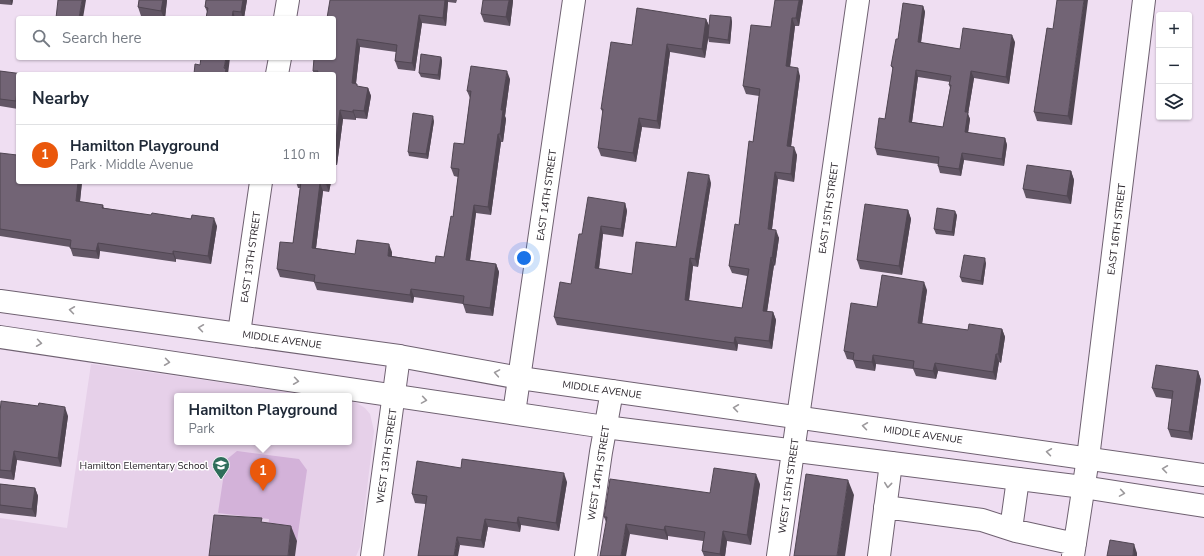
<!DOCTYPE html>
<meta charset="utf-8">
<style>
:root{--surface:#fff;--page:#f6f6f7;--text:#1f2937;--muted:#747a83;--line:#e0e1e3;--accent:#ea580c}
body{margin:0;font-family:"Nunito Sans",sans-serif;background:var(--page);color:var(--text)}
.controls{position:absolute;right:12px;top:12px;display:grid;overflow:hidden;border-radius:4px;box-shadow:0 1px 3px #0004}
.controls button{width:36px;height:36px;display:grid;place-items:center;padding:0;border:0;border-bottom:1px solid var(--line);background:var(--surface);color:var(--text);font:20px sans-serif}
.you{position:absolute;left:524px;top:258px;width:14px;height:14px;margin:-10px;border:3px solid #fff;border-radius:50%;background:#1a73e8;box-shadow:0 0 0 6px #1a73e833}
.badge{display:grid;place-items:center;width:26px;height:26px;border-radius:50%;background:var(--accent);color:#fff;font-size:13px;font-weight:700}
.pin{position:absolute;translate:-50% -33px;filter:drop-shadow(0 1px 2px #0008)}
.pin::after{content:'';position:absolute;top:21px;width:14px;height:12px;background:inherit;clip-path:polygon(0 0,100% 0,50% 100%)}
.popup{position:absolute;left:174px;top:393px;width:178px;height:52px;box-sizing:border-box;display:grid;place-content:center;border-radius:4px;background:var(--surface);filter:drop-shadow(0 1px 3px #0005);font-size:13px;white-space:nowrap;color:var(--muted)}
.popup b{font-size:15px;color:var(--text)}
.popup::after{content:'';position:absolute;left:50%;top:100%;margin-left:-8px;border:8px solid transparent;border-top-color:var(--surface)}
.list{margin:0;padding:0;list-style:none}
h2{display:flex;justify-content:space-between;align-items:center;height:52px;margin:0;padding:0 16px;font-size:17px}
h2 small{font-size:13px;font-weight:400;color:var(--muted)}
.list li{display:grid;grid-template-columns:26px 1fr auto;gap:12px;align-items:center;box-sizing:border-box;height:60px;padding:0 16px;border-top:1px solid var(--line)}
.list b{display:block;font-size:15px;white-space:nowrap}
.list p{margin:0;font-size:13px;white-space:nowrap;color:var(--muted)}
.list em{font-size:13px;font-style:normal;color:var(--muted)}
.icon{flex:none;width:22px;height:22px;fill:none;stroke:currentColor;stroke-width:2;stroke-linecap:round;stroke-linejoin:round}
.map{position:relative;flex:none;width:1204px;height:556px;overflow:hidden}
.search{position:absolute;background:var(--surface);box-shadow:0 1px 3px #0004;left:16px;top:16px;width:320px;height:44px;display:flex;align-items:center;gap:10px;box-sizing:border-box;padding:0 14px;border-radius:4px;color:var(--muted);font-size:15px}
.panel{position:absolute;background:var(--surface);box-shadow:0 1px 3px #0004;left:16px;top:72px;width:320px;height:112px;border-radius:4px}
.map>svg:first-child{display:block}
</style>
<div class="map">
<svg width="1204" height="556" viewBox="0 0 1204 556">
<rect width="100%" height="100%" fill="#efdef2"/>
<path fill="#e6d0e9" d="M91 364 315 396H177V442H349V401L357 403 365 408 370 414 374 431 360 547 357 554 356 556H0V518L67 528Z"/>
<path fill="#d3b2d9" d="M237 451 299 459 307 470 297 541 267 537 269 519 218 513 226 460Z"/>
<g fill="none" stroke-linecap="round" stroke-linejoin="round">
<defs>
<path id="minor" d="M285 18 288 0
M277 74 280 58
M239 333 261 182
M514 413 574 0
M885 507 982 520 1016 531 1075 544
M1011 529 1018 479
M372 556 399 356
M586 556 601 452 612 391
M778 556 858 0
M879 556 891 463
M1073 556 1088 458 1144 0"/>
<path id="major" d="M0 301 399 356 520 378 1204 475
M0 337 605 427 1083 487 1204 506"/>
</defs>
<use href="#minor" stroke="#6f6171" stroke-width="24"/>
<use href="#major" stroke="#6f6171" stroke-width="24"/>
<use href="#minor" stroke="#fff" stroke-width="22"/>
<use href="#major" stroke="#fff" stroke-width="22"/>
</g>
<path fill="#625665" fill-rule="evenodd" d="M0 0H13L12 5 0 4Z
M139 0H167L165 18H156L141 16 138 7Z
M206 0H247L244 18H206L207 12 205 7Z
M330 0H457L456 3 448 2 446 26 422 23 415 71 398 69 395 61 396 52 360 47 356 84 358 87 368 88 371 96 367 119 356 118V120L343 119 337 165H334V74H314L313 71 334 58Z
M803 0 799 26H795L790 67 800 76 791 147 797 155 794 182 778 179 772 229 779 238 775 266 774 265 767 311 773 312 776 320 772 349 738 344 737 351 557 325 554 317 571 284 582 234 625 203 627 211 623 237 603 234 599 269 632 274 676 247 711 183 698 267 693 266 689 301 742 308 747 276 732 273 729 266 739 225 753 142 759 96 746 94 743 86 771 27Z
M513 1 510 26 484 22 481 14Z
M923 6 925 12 921 43 960 49 1015 42 1009 84 974 78 968 114 970 119 968 133 1005 138 1007 145 1004 166 964 160 961 176 940 173 938 166V164L877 155 875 148 885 119 893 69 891 66 898 39ZM918 77 950 82 949 85 950 88 943 127 912 122Z
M731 17 732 22 730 44 709 42 708 38 705 58 670 52 660 129 642 127 636 162 601 156 598 148 603 113 601 109 632 45 706 19 709 26Z
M1047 28 1072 125 1037 121 1034 112Z
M441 57 442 61 440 80 421 77 419 73Z
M0 71 18 74V109L0 106Z
M510 79 505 116 506 119 503 142H501L491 215 476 213 470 260 496 264 499 272 493 316 466 313 463 304 414 297 413 303 317 290 314 282 280 277 277 269 293 243 300 188H298L296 182H331L329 192 323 191 316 248 355 254 392 252V256L435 263 444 257 453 217 458 177 454 176 451 168 464 144 470 98 467 91Z
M434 121 428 159 409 156 408 152Z
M0 153 82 182 80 202 103 205 104 208 217 226 211 264 176 259V262L100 251 99 259 73 256 70 247 0 236Z
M1071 171 1074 180 1071 204 1026 198 1023 189Z
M908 210 911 219 902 275 860 269 857 260Z
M957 215 954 236 936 234 934 229Z
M986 263 983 285 962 282 960 277Z
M927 290 922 324 968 330 1002 329 1005 337 1001 363 999 362 996 380 938 371 936 379 916 376 913 369 876 364 875 371 856 368 853 360 847 359 844 351 877 307Z
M1198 371 1201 380 1192 440 1171 437 1168 429 1172 399 1156 397 1152 388Z
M0 413 68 416 61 467 17 460 14 480 0 478Z
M461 468 567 482 559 531 521 525 520 532 488 527 484 548 460 545 425 504 415 503 412 494Z
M0 484 35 488 38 496 36 517 0 513Z
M760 484 751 545 727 541 725 556H704L702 551 703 541 668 536V540L630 534 606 522 604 517 710 493Z"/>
<path fill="#504652" d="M10 0H13L12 5Z
M82 0H86L83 18H79Z
M163 0H167L165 18H164L161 11Z
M243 0H247L244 18H243L241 12Z
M445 0H448V2L446 26 443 18Z
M509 0H513V1L510 26 506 17Z
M799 0H803L799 26 796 18Z
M1084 0H1088L1072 125 1068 116Z
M923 6 925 12 920 49 918 42Z
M233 11 235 18H232Z
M419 15 422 23 415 71 412 63Z
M731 17 732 22 730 44 728 40Z
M792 18 795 26 789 74 786 66Z
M706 19 710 28 705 58 702 49Z
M1012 35 1015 42 1009 84 1006 77Z
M357 39 360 47 355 91 352 83Z
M667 44 670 52 660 129 657 121Z
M441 57 442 61 440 80 438 75Z
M226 58H230L228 74H225L224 68Z
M798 68 800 76 790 154 787 146Z
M916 70 918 77 911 129 909 122Z
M507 71 510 79 505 116 506 119 503 142 500 134 501 110Z
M971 71 974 78 968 114 970 119 967 139 965 132V112Z
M368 88 371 96 367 119 364 111Z
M17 90 18 91V107L16 101Z
M340 110 343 119 337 165 334 158V154Z
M353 110 356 118V120L353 112Z
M433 116 434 121 428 159 426 154Z
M639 118 642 127 636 162 633 153Z
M498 134 501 142 491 215 488 207Z
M1005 138 1007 145 1004 166 1002 159Z
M794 147 797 155 794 182 791 174Z
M962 153 964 160 961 176 959 169Z
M1071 171 1074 180 1071 204 1067 196Z
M775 172 778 179 771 237 768 229Z
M709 175 711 183 698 267 695 259Z
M78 182H82L79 209 76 201Z
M327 182H331L329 192 326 184Z
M320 183 323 191 315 256 312 248Z
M625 203 627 211 623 237 621 229Z
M474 205 476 213 469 268 466 260Z
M908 210 911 219 902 275 899 266Z
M955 211 957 215 954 236 952 232Z
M214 218 217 226 211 264 208 256Z
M601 226 603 234 598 276 595 268Z
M776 230 779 238 775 266 772 258Z
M98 243 100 251 99 259 96 251Z
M389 244 392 252 391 264 388 256Z
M173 251 176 259V262L173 254Z
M771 257 774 265 766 319 763 311Z
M690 258 693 266 688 308 685 300Z
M985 258 986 263 983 285 981 281Z
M496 264 499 272 493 316 490 308Z
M924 282 927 290 921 331 918 323Z
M411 289 414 297 413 303 410 295Z
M773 312 776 320 772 349 769 341Z
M1002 329 1005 337 1001 363 998 354Z
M735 337 738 344 737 351 734 343Z
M996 354 999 362 996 380 993 372Z
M873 355 876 364 875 371 872 362Z
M935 363 938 371 936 379 933 371Z
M1198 371 1201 380 1192 440 1189 432Z
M65 407 68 416 61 467 58 458Z
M14 451 17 460 14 480 11 471Z
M564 473 567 482 559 531 556 523Z
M756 474 760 484 751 545 747 535Z
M848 480 854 495 845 556H837Z
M35 488 38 496 36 517 32 509Z
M518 517 521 525 520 532 517 523Z
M485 519 488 527 484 548 481 540Z
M626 524 630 534 626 556H621Z
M291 526 297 541 295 556H288Z
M665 526 668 536V540L664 530Z
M723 531 727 541 725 556H721L720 554Z
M457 537 460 545 458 556H454Z
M1134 544 1137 553V556H1133Z"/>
<path fill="#726475" stroke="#504652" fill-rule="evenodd" d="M58 0H82L79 18H56Z
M139 0H163L161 11 138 7Z
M206 0H243L241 12 233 11 232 18H206L208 8 205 7Z
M330 0H445L443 18 419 15 412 63 395 61 397 45 357 39 352 83 357 84V86L368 88 364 111 353 110V112L340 110 334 154V74H317L318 71H313L314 58H334V18H327Z
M483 0H509L506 17 481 14Z
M775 0H799L796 18H792L786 66 798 68 787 146 794 147 791 174 775 172 768 229 776 230 772 258 771 257 763 311 773 312 769 341 735 337 734 343 554 317 560 282 571 284 579 234H582L588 197 625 203 621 229 601 226 595 268 632 274 636 242 676 247 688 172 709 175 695 259 690 258 685 300 742 308 749 269 729 266 735 224 739 225 749 141 753 142 760 89 743 86 751 25 771 27Z
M1057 0H1084L1068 116 1034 112 1047 28 1053 29Z
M903 3 923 6 918 42 960 49 963 28 1012 35 1006 77 971 71 965 112H968L965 132 1005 138 1002 159 962 153 959 169 938 166 939 157 875 148 879 118 885 119 893 67 891 66 896 39H898ZM916 70 951 76 949 85H951L943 127 909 122Z
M637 8 706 19 702 49 667 44 657 121 639 118 633 153 598 148 603 109H601L611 42 632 45Z
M710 15 731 17 728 40 708 37Z
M421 54 441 57 438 75 419 73Z
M201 58H226L224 68 226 69 225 74H194L195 64 200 65Z
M471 66 507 71 501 110H503L500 134H498L488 207 474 205 466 260 496 264 490 308 463 304 464 296 411 289 410 295 314 282 315 275 277 269 280 242 293 243 301 182H327L326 184 320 183 312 248 355 254 357 240 389 244 388 256 435 263 436 256 444 257 451 216 453 217 459 169 451 168 454 143 464 144 471 91H467Z
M0 71 23 74H18V90H17L16 101 0 99Z
M47 73 57 74H47Z
M413 113 433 116 426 154 408 152Z
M18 149V182H78L76 201 103 205 102 208 151 215 152 213 191 219 192 215 214 218 208 256 173 251V254L98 243 96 251 70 248 71 240 0 229V153L17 155Z
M1027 165 1071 171 1067 196 1023 189Z
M865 204 908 210 899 266 857 260Z
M937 208 955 211 952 232 934 229Z
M964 255 985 258 981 281 960 277Z
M882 275 924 282 918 323 968 330 969 324 1002 329 998 354H996L993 372 935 363 933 371 913 368 914 361 873 355 872 362 853 360 854 353 844 351 851 303 877 307Z
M1156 365 1198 371 1189 432 1168 429 1173 391 1152 388Z
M1 401 38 406 39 403 65 407 58 458 14 451 11 471 0 470V413Z
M462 459 564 473 556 523 518 517 517 523 485 519 481 540 457 537 454 556H418L427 496 412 494 417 461 461 468Z
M714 468 756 474 747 535 723 531 720 554 702 551 705 532 665 526 664 530 626 524 621 556H600L607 517H604L610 479 710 493Z
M806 474 848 480 837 556H794Z
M0 484 35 488 32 509 0 505Z
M214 515 262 518 261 522 291 526 288 556H209Z
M1110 540 1134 544 1133 556H1107Z"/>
<defs><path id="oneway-chevron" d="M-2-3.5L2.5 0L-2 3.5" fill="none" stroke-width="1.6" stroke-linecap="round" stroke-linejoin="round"/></defs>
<g stroke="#9c999c">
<use href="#oneway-chevron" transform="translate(72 310) rotate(-172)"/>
<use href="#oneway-chevron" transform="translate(201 328) rotate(-172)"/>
<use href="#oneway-chevron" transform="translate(39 343) rotate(8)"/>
<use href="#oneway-chevron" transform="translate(167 362) rotate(8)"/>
<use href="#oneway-chevron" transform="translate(497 373) rotate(-170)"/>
<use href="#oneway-chevron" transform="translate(296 381) rotate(8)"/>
<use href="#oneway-chevron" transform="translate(424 400) rotate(9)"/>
<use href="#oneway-chevron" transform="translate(736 408) rotate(-172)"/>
<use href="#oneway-chevron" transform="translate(865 426) rotate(-172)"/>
<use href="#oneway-chevron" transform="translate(1049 452) rotate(-172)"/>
<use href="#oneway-chevron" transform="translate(1165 469) rotate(-172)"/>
<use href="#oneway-chevron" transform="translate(888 485) rotate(96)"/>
<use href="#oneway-chevron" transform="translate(1122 493) rotate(9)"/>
</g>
<defs>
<symbol id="school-pin" viewBox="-11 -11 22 30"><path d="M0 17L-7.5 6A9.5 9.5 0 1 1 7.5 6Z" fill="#2e6d5a" stroke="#fff"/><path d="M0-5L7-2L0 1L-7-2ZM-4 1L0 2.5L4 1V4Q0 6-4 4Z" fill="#fff"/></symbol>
</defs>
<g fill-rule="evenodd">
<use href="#school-pin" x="211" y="455" width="20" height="27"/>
</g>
<g text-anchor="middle" stroke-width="3" stroke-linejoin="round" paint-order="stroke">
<g font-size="10" fill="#221c23" stroke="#fff">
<text transform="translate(546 195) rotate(-82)" y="4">EAST 14TH STREET</text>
<text transform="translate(828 208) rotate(-82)" y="4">EAST 15TH STREET</text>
<text transform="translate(1116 229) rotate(-83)" y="4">EAST 16TH STREET</text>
<text transform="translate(250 257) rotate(-82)" y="4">EAST 13TH STREET</text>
<text transform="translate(282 339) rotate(8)" y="4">MIDDLE AVENUE</text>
<text transform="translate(602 389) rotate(8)" y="4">MIDDLE AVENUE</text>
<text transform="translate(923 434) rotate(8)" y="4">MIDDLE AVENUE</text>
<text transform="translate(386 456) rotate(-82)" y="4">WEST 13TH STREET</text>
<text transform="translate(598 473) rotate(-81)" y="4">WEST 14TH STREET</text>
<text transform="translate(788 486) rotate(-82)" y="4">WEST 15TH STREET</text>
</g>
<g font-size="10" fill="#221c23" stroke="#fff" text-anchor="end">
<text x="208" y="469">Hamilton Elementary School</text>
</g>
</g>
</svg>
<div class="controls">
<button>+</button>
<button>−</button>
<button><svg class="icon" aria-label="layers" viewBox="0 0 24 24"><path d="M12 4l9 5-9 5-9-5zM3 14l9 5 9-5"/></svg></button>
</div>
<div class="you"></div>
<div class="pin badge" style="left:263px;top:491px">1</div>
<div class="popup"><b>Hamilton Playground</b>Park</div>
<div class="search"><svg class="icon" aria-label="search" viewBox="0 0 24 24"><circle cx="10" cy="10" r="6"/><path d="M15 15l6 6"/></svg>Search here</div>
<section class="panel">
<h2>Nearby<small></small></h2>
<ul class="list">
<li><span class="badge">1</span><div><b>Hamilton Playground</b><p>Park · Middle Avenue</p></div><em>110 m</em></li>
</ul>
</section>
</div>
